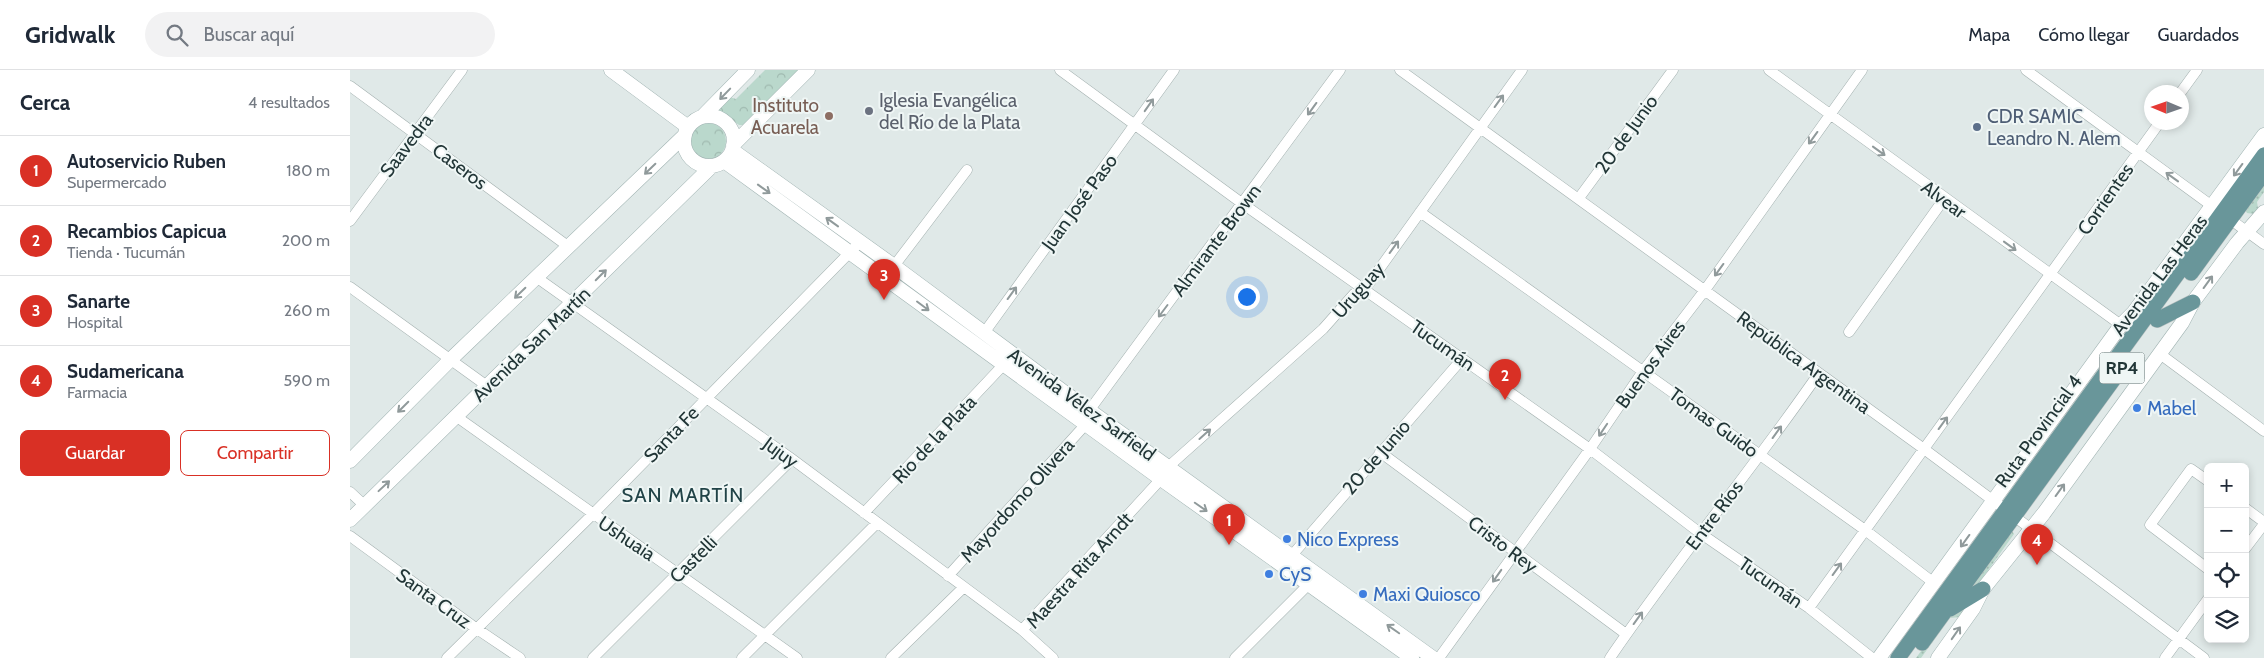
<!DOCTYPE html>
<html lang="es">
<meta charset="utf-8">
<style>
:root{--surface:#fff;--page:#f2f2f3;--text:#1f2937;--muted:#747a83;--line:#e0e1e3;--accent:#d93025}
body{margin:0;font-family:Cabin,sans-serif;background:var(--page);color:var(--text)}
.controls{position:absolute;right:15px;bottom:15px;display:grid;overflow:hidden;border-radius:8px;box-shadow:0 2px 8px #0003}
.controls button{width:45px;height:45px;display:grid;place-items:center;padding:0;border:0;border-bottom:1px solid var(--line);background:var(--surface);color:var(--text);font:25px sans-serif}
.compass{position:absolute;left:1794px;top:15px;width:45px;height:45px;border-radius:50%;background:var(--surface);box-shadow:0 2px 8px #0003;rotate:272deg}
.you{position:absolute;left:896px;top:226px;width:18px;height:18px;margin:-12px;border:4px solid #fff;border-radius:50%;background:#1a73e8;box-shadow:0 0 0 8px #1a73e833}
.badge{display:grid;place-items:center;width:32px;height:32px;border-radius:50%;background:var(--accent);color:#fff;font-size:16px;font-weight:700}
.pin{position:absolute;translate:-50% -41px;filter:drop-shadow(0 1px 2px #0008)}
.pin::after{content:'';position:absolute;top:26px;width:18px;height:15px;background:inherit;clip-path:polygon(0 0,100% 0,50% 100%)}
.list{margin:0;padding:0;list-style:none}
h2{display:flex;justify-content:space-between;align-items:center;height:65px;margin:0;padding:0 20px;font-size:21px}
h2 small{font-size:16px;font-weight:400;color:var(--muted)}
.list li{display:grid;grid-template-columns:32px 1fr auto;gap:15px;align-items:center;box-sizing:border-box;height:70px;padding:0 20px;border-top:1px solid var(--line)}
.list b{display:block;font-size:19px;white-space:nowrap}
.list p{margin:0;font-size:16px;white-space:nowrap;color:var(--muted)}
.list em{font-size:16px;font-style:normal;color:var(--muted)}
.actions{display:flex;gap:10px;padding:15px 20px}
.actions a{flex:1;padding:11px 0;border:1px solid var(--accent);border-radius:8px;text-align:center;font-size:18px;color:var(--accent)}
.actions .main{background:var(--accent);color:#fff}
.icon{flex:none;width:28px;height:28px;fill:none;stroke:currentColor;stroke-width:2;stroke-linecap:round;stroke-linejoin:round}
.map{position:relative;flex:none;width:1914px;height:588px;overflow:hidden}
header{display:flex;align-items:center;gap:30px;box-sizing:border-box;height:70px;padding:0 25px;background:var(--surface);border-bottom:1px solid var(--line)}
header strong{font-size:24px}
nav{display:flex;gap:28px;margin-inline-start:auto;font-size:18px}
.search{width:350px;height:45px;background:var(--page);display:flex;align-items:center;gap:12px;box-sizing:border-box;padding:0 18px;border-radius:28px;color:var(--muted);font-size:19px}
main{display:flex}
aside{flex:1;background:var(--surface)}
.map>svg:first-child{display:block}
</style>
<header>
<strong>Gridwalk</strong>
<div class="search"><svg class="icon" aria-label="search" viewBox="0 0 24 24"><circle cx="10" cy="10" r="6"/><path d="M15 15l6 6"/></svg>Buscar aquí</div>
<nav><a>Mapa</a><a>Cómo llegar</a><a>Guardados</a></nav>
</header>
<main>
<aside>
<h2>Cerca<small>4 resultados</small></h2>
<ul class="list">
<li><span class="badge">1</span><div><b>Autoservicio Ruben</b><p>Supermercado</p></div><em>180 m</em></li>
<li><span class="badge">2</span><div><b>Recambios Capicua</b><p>Tienda · Tucumán</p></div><em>200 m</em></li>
<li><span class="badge">3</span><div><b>Sanarte</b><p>Hospital</p></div><em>260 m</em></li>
<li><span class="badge">4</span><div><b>Sudamericana</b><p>Farmacia</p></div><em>590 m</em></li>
</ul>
<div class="actions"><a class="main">Guardar</a><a>Compartir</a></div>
</aside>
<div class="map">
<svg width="1914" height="588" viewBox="0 0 1914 588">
<defs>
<pattern id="grass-dots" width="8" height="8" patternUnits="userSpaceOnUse" patternTransform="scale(1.25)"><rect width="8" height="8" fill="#bad8cc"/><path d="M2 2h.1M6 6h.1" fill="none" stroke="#a0bab0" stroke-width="1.8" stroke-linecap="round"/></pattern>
<pattern id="park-crowns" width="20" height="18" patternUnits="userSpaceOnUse" patternTransform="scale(1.25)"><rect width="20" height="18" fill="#bad8cc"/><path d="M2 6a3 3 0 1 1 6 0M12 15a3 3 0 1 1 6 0" fill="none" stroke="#a0bab0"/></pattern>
</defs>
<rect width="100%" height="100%" fill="#e0e9e8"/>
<path fill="url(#grass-dots)" d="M1914 110V122L1907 132 1908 138 1904 144 1897 143 1895 140Z
M1661 459 1664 464 1626 517 1615 525Z
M1617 537 1610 547 1600 548 1571 588H1566L1597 545Z"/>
<path fill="url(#park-crowns)" d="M415 0H452L394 55H389L369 41V39L379 27 386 29Z
M340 71a18 18 0 1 1 36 0a18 18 0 1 1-36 0Z"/>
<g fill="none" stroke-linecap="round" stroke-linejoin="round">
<defs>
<path id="minor" d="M710 0 893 134 1240 379 1350 463 1459 538 1522 588
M1050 0 1574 379 1854 588
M1419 0 1771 255
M1676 0 1914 174
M0 16 219 177
M1831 22 1847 0
M1229 128 1323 0
M1070 142 1515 460 1584 513
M0 151 112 0
M544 196 617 100
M186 207 442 389 672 560
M0 217 137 316
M1499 262 1594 129
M634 263 824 0
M1810 284 1914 361
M107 347 447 588
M1030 382 1276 564
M1858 411 1841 399 1800 455 1858 499
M0 422 14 435
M1895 438 1914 452
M514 443 657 291
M0 466 127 559 170 588
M1895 479 1914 454
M937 491 1112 289
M598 506 736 354 740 340 744 334 990 0
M1459 538 1810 52
M97 588 243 444 510 172
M243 588 442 389
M392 588 527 453
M541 588 613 518
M703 588 672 560 811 409 818 397 973 259 1004 224 1020 212 1172 0
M885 588 962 511
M1089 588 1240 379 1293 301 1355 220 1512 0
M1260 588C1326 491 1402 400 1469 303
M1815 588 1858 529"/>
<path id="secondary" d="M261 0 338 57
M334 71a25 25 0 1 1 50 0a25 25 0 1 1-50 0Z
M352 47 398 0
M383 75 458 0
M382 80 544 196 714 322 1083 588
M374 91 811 409 1062 588
M0 391 100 290 335 65
M0 450 362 96
M1529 588 1771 255 1784 242 1914 65
M1588 588 1623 539 1633 519 1694 443 1832 253 1843 232 1887 173 1914 142"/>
<path id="primary" d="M1841 203 1914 103
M1807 250 1843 232
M1600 539 1633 519
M1572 573 1766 306
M1548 588 1914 85"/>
</defs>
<use href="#minor" stroke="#a3b0af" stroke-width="11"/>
<use href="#secondary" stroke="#a0b3b2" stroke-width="15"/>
<use href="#primary" stroke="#bdc3c3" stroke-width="16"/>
<use href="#minor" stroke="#fff" stroke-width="10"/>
<use href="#secondary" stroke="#fff" stroke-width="14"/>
<use href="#primary" stroke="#69969a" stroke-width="15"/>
</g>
<defs><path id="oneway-shaft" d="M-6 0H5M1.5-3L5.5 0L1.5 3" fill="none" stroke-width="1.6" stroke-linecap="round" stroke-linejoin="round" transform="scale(1.25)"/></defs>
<g stroke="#909a9b">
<use href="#oneway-shaft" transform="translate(375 24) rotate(134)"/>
<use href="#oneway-shaft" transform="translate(1149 31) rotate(-54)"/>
<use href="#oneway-shaft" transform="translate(799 35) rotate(-55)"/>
<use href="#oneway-shaft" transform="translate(962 39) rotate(126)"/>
<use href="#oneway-shaft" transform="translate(1463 68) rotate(126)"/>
<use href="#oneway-shaft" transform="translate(1529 81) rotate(36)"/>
<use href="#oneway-shaft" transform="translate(300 99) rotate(136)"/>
<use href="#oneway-shaft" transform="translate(1888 100) rotate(126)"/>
<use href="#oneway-shaft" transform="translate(1822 107) rotate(-144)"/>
<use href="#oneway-shaft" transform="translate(414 119) rotate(36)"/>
<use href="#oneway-shaft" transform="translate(482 152) rotate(-144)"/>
<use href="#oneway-shaft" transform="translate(1660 176) rotate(36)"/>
<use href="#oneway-shaft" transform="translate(1044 177) rotate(-54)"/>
<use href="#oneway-shaft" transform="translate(1369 200) rotate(126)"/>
<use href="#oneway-shaft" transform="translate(251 205) rotate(-45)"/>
<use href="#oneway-shaft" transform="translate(1858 212) rotate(-54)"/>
<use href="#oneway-shaft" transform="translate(170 223) rotate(136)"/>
<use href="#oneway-shaft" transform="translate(662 223) rotate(-54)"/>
<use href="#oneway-shaft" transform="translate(573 236) rotate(37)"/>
<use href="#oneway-shaft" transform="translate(813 241) rotate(127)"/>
<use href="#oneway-shaft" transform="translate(53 337) rotate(135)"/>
<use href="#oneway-shaft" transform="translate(1593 353) rotate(-54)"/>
<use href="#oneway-shaft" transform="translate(1253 360) rotate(124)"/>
<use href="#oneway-shaft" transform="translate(1427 362) rotate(-54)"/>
<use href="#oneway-shaft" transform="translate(855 364) rotate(-42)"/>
<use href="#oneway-shaft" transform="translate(34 416) rotate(-43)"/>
<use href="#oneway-shaft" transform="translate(1710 420) rotate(-54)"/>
<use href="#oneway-shaft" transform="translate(851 437) rotate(35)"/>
<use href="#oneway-shaft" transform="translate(1615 471) rotate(126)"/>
<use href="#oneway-shaft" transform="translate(1487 499) rotate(-54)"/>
<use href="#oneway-shaft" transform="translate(1147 506) rotate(125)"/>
<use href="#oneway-shaft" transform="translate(1288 548) rotate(-54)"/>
<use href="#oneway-shaft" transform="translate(1043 559) rotate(-145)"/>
<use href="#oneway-shaft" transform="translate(1606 563) rotate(-55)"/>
</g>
<circle fill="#6b7280" stroke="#eff6f5" stroke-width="2" cx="519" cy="41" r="5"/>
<circle fill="#8d6e63" stroke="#eff6f5" stroke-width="2" cx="479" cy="46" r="5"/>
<circle fill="#5c6f8a" stroke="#eff6f5" stroke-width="2" cx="1627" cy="57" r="5"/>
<g fill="#3f7fe0" stroke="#eff6f5" stroke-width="2">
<circle cx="1787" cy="338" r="5"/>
<circle cx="937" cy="469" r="5"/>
<circle cx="919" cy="504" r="5"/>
<circle cx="1013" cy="524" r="5"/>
</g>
<g text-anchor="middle" stroke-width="4" stroke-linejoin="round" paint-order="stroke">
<rect fill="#eff6f5" stroke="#607070" stroke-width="1" x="1749.5" y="282.5" width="45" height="31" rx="4"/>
<g font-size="18" font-weight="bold" fill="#223637">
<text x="1772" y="304">RP4</text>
</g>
<g font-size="19" fill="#5b616d" stroke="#eff6f5" text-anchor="start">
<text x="529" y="37">Iglesia Evangélica<tspan x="529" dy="22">del Río de la Plata</tspan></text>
</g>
<g font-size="19" fill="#785e54" stroke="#eff6f5" text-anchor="end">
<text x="469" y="42">Instituto<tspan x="469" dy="22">Acuarela</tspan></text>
</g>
<g font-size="19" fill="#4e5e75" stroke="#eff6f5" text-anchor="start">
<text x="1637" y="53">CDR SAMIC<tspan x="1637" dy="22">Leandro N. Alem</tspan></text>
</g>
<g font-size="19" fill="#223637" stroke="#eff6f5">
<text transform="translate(1276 64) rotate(-54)" y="7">20 de Junio</text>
<text transform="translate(56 75) rotate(-53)" y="7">Saavedra</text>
<text transform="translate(110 96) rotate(37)" y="7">Caseros</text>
<text transform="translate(1594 129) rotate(36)" y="7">Alvear</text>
<text transform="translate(1755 129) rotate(-55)" y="7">Corrientes</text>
<text transform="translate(729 132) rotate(-54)" y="7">Juan José Paso</text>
<text transform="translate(866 170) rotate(-53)" y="7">Almirante Brown</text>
<text transform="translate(1809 205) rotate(-53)" y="7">Avenida Las Heras</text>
<text transform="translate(1008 220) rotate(-48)" y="7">Uruguay</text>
<text transform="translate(181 274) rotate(-44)" y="7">Avenida San Martín</text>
<text transform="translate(1093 275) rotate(35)" y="7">Tucumán</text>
<text transform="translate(1454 292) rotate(36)" y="7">República Argentina</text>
<text transform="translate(1300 294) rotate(-54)" y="7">Buenos Aires</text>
<text transform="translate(732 334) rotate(36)" y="7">Avenida Vélez Sarfield</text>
<text transform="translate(1364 352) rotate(36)" y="7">Tomas Guido</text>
<text transform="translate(1688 361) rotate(-54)" y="7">Ruta Provincial 4</text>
<text transform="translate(321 364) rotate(-46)" y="7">Santa Fe</text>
<text transform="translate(584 369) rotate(-47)" y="7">Rio de la Plata</text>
<text transform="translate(431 382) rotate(36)" y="7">Jujuy</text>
<text transform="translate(1026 387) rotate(-49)" y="7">20 de Junio</text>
<text transform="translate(667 430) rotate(-48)" y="7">Mayordomo Olivera</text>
<text transform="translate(1364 445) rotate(-53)" y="7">Entre Ríos</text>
<text transform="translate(277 468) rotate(34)" y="7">Ushuaia</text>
<text transform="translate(1153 474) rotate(37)" y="7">Cristo Rey</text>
<text transform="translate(343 489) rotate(-45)" y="7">Castelli</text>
<text transform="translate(729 500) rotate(-48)" y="7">Maestra Rita Arndt</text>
<text transform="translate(1421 512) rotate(35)" y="7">Tucumán</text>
<text transform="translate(84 528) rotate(36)" y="7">Santa Cruz</text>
</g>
<g font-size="19" fill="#366cbe" stroke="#eff6f5" text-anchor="start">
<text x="1797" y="345">Mabel</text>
<text x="947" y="476">Nico Express</text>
<text x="929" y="511">CyS</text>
<text x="1023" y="531">Maxi Quiosco</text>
</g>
<g font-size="20" letter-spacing="1" fill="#214347" stroke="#eff6f5">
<text x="333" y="432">SAN MARTÍN</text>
</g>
</g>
</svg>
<div class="controls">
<button>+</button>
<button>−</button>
<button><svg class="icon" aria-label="locate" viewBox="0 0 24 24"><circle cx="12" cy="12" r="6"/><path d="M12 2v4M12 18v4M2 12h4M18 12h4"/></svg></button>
<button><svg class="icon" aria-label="layers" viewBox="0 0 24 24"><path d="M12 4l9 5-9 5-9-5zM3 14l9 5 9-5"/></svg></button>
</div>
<svg class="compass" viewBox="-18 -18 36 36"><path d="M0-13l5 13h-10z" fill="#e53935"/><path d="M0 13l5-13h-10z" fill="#747a83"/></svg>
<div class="you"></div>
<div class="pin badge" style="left:879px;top:475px">1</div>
<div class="pin badge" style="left:1155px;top:330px">2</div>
<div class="pin badge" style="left:534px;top:230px">3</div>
<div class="pin badge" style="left:1687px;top:495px">4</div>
</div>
</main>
